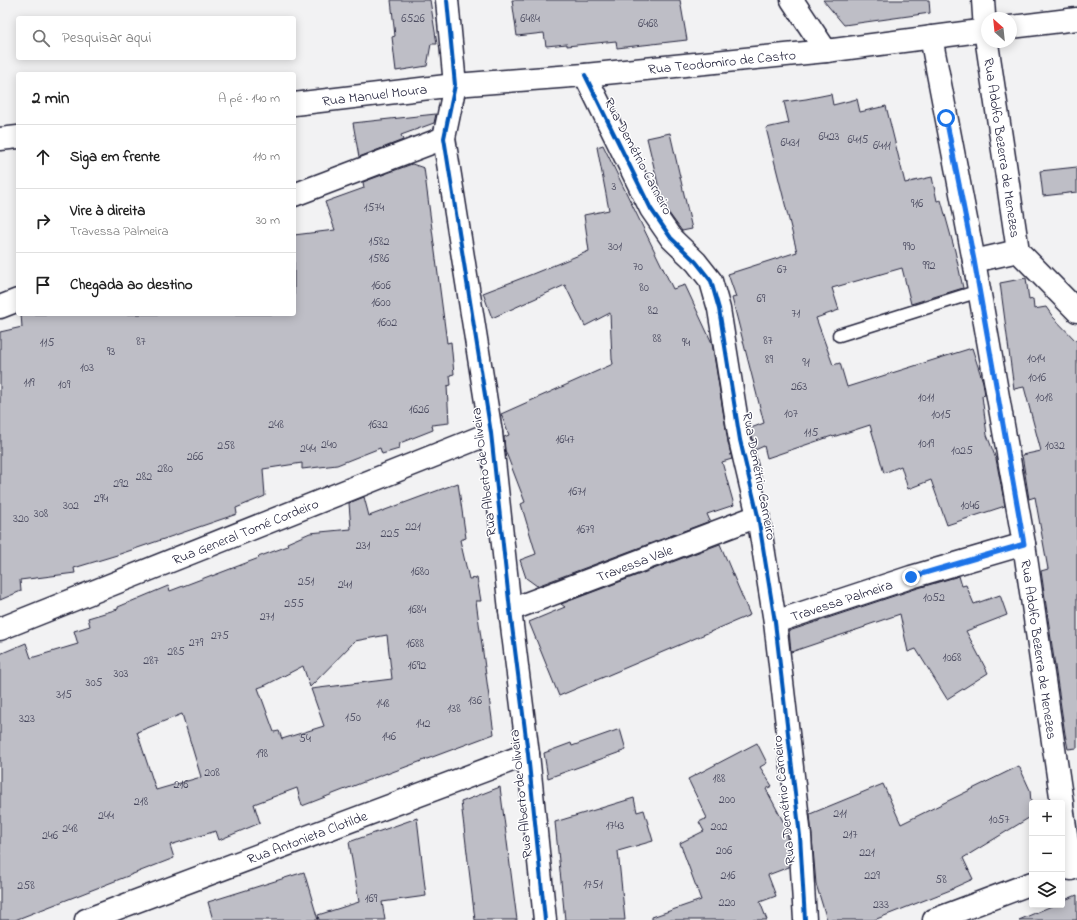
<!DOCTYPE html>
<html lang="pt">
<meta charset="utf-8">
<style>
:root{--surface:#fff;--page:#f2f2f2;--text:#222;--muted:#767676;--line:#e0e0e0}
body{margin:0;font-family:"Indie Flower",sans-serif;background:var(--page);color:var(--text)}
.controls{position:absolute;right:12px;bottom:12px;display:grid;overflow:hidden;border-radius:4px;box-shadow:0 2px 10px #0003}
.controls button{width:36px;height:36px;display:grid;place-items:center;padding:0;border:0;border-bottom:1px solid var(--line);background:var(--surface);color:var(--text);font:20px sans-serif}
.compass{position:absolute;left:981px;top:12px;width:36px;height:36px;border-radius:50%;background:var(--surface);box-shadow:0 2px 10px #0003;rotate:333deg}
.stop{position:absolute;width:12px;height:12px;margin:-9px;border:3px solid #1a73e8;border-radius:50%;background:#fff}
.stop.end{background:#1a73e8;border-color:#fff;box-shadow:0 1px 4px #0008}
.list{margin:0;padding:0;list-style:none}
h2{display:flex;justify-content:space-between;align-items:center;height:52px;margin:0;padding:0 16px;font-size:17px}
h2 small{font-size:13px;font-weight:400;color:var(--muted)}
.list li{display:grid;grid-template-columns:26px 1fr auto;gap:12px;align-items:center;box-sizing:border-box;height:64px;padding:0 16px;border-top:1px solid var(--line)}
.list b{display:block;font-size:15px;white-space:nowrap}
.list p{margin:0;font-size:13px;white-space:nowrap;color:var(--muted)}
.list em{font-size:13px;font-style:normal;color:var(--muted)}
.icon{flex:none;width:22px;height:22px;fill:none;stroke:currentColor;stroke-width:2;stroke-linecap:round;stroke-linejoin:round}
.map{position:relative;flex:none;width:1077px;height:920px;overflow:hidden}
.search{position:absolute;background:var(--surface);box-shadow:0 2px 10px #0003;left:16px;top:16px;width:280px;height:44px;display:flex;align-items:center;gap:10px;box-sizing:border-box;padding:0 14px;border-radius:4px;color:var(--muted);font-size:15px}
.panel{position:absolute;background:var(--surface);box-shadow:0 2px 10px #0003;left:16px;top:72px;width:280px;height:244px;border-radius:4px}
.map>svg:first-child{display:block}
</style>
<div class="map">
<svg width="1077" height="920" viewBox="0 0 1077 920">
<rect width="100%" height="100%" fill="#f2f2f3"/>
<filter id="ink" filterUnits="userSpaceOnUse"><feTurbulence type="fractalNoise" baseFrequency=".025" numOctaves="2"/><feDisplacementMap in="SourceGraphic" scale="8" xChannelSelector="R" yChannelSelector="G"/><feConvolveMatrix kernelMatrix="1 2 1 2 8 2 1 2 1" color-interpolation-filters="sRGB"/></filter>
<g filter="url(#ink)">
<path fill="#bebec6" stroke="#22223b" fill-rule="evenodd" d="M391 0H430L437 44H431L427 66 396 71 392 37 395 36Z
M512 0H680L687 40 617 48 616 41 567 46V44L546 46 544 33 517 36Z
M823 0H929L930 13 844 25Z
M831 94 833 105 857 99 860 112 886 106 905 183 932 177 937 201 941 200 955 251 963 288 911 304 902 268 832 288 839 310 816 318 833 365 840 363 847 387 972 348 983 382 985 395 982 396 987 435 996 459 1005 506 947 525 931 480 908 489 901 466 884 473 870 425 833 437 832 436 767 458 764 446 755 450 750 426 751 428 764 423 732 298 736 297 728 274 797 252 766 128 789 123 784 102 806 99Z
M436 114 434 123 401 135 403 140 359 157 353 123Z
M670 133 692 229 682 231 663 205 647 138Z
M603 145 673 289 685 285 712 343 728 442 732 459 722 462 734 505 707 514 710 521 537 586 526 578 520 560 536 554 521 504 525 502 505 450 504 437 509 435 501 414 613 364 612 359 610 313 585 326 565 285 492 318 483 293 530 275 589 251 584 215 609 210 597 147Z
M412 164 424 168 447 343 451 342 454 374 450 375 451 385 447 386 449 423 432 425 433 430 400 443 399 449 382 454 380 448 337 465 302 469V463L263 469 265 496 236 508 237 514 117 555 74 568 75 573 20 580 21 591 0 600V332L22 327 21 314H294V235L335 230 325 202 364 188 363 182Z
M1077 167V192L1043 196 1040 171Z
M1026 278 1029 300 1033 299 1034 309 1046 307 1053 317 1077 342V748L1068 749 1065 734 1041 571 1048 569 1035 497 1029 499 1022 455 1041 451 1024 387 1014 389 1000 283Z
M458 483 466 538 460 540 469 579 477 578 481 601H476L494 734 387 774V773L302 806 297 788 254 804 260 823 219 840 216 831 170 845 174 858 15 920H0V654L26 643 31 658 78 644 74 631 90 626 88 618 118 609V607L168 586 170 591 212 575V576L259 558 258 557 288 546 287 543 310 533 351 529 349 503 364 497 369 516ZM387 635 392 679 311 689 324 726 282 739 279 731 274 732 258 688 266 685 303 666 310 687 355 641ZM182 714 201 777 156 790 137 732Z
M720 544 750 615 559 696 529 622 565 607 561 604Z
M959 576 962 586 966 585 974 604 1000 595 1007 615 966 631 988 673 947 699 916 649 908 652 900 614 865 626V627L791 652 789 631 915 589Z
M620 729 626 750 548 778 544 753 571 743 572 746Z
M757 743 767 763 760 767 772 786 766 789 785 825 786 824 789 867 768 875 776 896 760 902 767 920H652V917L701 900 680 843 704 831 699 822 707 818 688 779Z
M1019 766 1030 790 1032 816 963 858 973 879 953 888V889L874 920H827L816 884 810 814 883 784 901 824Z
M500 787 517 920H475L461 802Z
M634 798 637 812 644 810 653 841 618 851 625 920H565L555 822Z
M417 818 426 896 382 902 385 920H319L318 915 359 902 349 842Z
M304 872 318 920H213L208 902Z
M1077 895V920H1019L1054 905H1062V901Z"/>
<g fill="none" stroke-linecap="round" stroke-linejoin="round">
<defs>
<path id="lane" d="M839 335 979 291"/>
<g id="street">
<path d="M447 0 455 85"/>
<path d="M792 0 826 51"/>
<path id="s1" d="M983 0 985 30 1018 251"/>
<path id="s2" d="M931 37 974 261 1024 544 1062 803"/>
<path d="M585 75 651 209 671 238 696 262 711 281 719 309 740 440 758 516 775 622 800 836 805 920"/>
<path d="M294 195 444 138"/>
<path d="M1018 251 1077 311"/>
<path d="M974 261 1018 251"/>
<path d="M0 307 18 300"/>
<path id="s3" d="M510 610 758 516"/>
<path id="s4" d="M775 622 911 577 1024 544"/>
<path id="s5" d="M0 629 491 433"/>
<path d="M1062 806 1071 869"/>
<path id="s6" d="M86 920 528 754"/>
<path d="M934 920 1032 883"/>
</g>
<g id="secondary">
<path d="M1011 27 1077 19"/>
<path d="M455 85 444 138 491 433 510 610 528 754 545 920"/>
<path id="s7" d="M294 104 455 85 585 75 826 51 987 30"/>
<path d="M0 139 18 137"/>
</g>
</defs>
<use href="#lane" stroke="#22223b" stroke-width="15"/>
<use href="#street" stroke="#22223b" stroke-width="25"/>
<use href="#secondary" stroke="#22223b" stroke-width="25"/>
<use href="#lane" stroke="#fff" stroke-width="12"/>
<use href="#street" stroke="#fff" stroke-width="22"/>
<use href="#secondary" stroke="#fff" stroke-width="22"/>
<defs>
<path id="cycleway" d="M447 0 455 85 444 138 491 433 510 610 528 754 545 920
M585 75 651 209 671 238 696 262 711 281 719 309 740 440 758 516 775 622 800 836 805 920"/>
</defs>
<use href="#cycleway" stroke="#fff" stroke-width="6"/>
<use href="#cycleway" stroke="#0057b8" stroke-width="4"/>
</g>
</g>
<g fill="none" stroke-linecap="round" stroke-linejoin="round" filter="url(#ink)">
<path stroke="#1a73e8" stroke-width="5" d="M911 577 1024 544 974 260 946 118"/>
</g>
<g text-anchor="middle" stroke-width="3" stroke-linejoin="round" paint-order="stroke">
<g font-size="12" fill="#49495e">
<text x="413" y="22">6526</text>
<text x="530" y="22">6484</text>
<text x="648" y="27">6468</text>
<text x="829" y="140">6423</text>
<text x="858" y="143">6415</text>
<text x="790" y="146">6431</text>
<text x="882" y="149">6411</text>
<text x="614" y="190">3</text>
<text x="917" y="207">916</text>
<text x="374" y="211">1574</text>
<text x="379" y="245">1582</text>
<text x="615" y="250">301</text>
<text x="909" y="250">990</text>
<text x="379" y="262">1586</text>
<text x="929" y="269">992</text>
<text x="638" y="270">70</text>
<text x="782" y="273">67</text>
<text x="381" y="289">1606</text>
<text x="644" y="291">80</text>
<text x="761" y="302">69</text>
<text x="381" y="306">1600</text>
<text x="653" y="314">82</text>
<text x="796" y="317">71</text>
<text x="387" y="326">1602</text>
<text x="657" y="342">88</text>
<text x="768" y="344">87</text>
<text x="141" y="345">87</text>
<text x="47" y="346">115</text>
<text x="686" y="346">94</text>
<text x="111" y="355">93</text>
<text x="1036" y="362">1014</text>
<text x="769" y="363">89</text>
<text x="806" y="366">91</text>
<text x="87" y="371">103</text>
<text x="1037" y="381">1016</text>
<text x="29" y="386">119</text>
<text x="64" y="388">109</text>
<text x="799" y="390">263</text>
<text x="926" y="401">1011</text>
<text x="1044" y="401">1018</text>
<text x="419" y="413">1626</text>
<text x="791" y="417">107</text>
<text x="941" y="418">1015</text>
<text x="276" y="428">248</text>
<text x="378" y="428">1632</text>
<text x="811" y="436">115</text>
<text x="565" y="443">1647</text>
<text x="926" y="447">1019</text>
<text x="329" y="448">240</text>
<text x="226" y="449">258</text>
<text x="1055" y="449">1032</text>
<text x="308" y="452">244</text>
<text x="962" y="454">1025</text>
<text x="195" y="460">266</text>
<text x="165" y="472">280</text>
<text x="144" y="480">282</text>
<text x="121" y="487">292</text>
<text x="577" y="495">1671</text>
<text x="101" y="502">294</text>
<text x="71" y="509">302</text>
<text x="970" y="509">1046</text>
<text x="41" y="517">308</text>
<text x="21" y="522">320</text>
<text x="413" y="530">221</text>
<text x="585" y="533">1679</text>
<text x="390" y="537">225</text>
<text x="363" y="549">231</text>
<text x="420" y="575">1680</text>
<text x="306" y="585">251</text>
<text x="345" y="588">241</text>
<text x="934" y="601">1052</text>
<text x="294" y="607">255</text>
<text x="417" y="613">1684</text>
<text x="267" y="620">271</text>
<text x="220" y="639">275</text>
<text x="196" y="646">279</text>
<text x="415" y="647">1688</text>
<text x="176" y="655">285</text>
<text x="952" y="661">1068</text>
<text x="151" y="664">287</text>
<text x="417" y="669">1692</text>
<text x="121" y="677">303</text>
<text x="94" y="686">305</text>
<text x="64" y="698">315</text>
<text x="475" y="704">136</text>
<text x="383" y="707">148</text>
<text x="454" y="712">138</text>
<text x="353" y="721">150</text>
<text x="27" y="722">323</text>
<text x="423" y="727">142</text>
<text x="389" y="740">146</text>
<text x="305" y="742">54</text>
<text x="262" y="757">198</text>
<text x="212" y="776">208</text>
<text x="719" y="782">188</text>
<text x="181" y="788">216</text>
<text x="727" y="803">200</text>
<text x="141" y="805">218</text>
<text x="840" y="817">211</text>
<text x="106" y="819">244</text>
<text x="999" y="823">1057</text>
<text x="615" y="829">1743</text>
<text x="719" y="830">202</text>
<text x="70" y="832">248</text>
<text x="850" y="838">217</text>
<text x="50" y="839">246</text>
<text x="724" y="854">206</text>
<text x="867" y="856">221</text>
<text x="728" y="879">216</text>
<text x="872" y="879">229</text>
<text x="941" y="883">58</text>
<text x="593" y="888">1751</text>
<text x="26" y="889">258</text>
<text x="371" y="902">169</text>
<text x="727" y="906">220</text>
<text x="881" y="908">233</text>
</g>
<g font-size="14" fill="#22223b" stroke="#fff">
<text dy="5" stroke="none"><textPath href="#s7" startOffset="430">Rua Teodomiro de Castro</textPath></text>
<text dy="5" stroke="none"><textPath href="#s7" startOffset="81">Rua Manuel Moura</textPath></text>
<text dy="5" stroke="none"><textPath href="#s1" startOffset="149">Rua Adolfo Bezerra de Menezes</textPath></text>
<text transform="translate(639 156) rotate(62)" y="5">Rua Demétrio Carneiro</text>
<text transform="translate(483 472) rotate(-97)" y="5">Rua Alberto de Oliveira</text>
<text transform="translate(760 476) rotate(79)" y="5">Rua Demétrio Carneiro</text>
<text dy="5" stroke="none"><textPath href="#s5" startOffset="264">Rua General Tomé Cordeiro</textPath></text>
<text dy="5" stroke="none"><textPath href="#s3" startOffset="133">Travessa Vale</textPath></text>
<text dy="5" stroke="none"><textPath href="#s4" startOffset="70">Travessa Palmeira</textPath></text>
<text dy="5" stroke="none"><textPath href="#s2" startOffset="622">Rua Adolfo Bezerra de Menezes</textPath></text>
<text transform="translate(520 794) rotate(-96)" y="5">Rua Alberto de Oliveira</text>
<text transform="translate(783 800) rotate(-96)" y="5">Rua Demétrio Carneiro</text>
<text dy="5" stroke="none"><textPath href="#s6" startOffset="236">Rua Antonieta Clotilde</textPath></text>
</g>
</g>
</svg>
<div class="controls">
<button>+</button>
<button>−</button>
<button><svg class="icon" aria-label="layers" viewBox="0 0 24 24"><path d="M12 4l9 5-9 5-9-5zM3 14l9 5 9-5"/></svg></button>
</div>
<svg class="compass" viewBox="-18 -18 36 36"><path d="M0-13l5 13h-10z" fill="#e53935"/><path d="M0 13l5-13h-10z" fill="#767676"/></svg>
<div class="stop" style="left:946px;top:118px"></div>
<div class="stop end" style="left:911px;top:577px"></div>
<div class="search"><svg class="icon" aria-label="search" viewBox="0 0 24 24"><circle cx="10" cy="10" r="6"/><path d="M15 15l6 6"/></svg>Pesquisar aqui</div>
<section class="panel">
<h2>2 min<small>A pé · 140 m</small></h2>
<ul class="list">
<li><svg class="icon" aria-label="ahead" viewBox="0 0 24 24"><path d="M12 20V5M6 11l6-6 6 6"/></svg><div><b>Siga em frente</b></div><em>110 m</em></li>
<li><svg class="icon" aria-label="right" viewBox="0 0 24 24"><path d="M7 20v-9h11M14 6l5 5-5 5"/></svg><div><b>Vire à direita</b><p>Travessa Palmeira</p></div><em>30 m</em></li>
<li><svg class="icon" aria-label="arrive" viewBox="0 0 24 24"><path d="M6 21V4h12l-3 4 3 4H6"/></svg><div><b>Chegada ao destino</b></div></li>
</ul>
</section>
</div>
